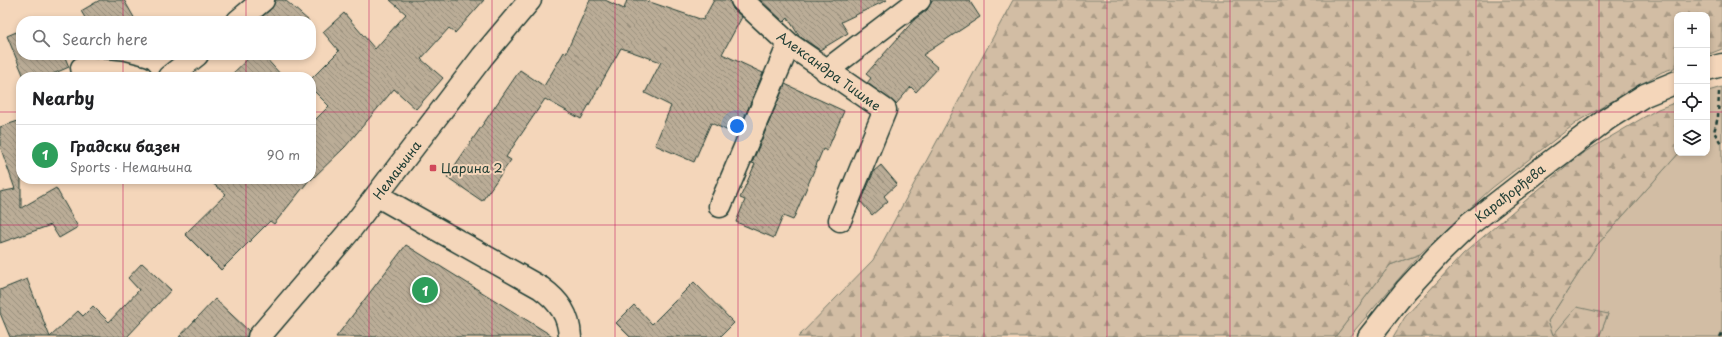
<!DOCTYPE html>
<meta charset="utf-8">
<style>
:root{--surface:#fff;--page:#f2f2f2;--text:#202124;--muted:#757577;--line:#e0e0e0;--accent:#0b8043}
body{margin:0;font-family:"Playpen Sans",sans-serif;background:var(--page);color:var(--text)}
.controls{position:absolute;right:12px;top:12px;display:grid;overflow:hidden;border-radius:8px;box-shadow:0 2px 6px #0003}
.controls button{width:36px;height:36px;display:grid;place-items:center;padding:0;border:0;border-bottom:1px solid var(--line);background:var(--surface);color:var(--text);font:20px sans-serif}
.you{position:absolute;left:737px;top:126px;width:14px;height:14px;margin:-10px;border:3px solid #fff;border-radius:50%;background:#1a73e8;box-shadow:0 0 0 6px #1a73e833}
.badge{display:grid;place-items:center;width:26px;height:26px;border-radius:50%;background:var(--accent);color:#fff;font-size:13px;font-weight:700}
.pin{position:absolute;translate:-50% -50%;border:2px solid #fff;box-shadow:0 1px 4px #0006}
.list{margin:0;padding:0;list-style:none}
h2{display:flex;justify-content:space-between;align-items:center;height:52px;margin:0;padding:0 16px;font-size:17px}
h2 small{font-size:13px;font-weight:400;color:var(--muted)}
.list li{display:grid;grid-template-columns:26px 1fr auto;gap:12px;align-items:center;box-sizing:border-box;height:60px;padding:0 16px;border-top:1px solid var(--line)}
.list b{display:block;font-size:15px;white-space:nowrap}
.list p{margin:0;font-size:13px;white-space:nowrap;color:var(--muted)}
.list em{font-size:13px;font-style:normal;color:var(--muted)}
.icon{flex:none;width:22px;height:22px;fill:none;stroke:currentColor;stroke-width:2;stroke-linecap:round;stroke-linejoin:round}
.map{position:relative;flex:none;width:1722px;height:337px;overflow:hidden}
.search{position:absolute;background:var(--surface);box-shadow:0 2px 6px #0003;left:16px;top:16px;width:300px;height:44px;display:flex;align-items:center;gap:10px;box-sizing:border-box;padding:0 14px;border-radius:16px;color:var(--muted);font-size:15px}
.panel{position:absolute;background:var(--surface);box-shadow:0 2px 6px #0003;left:16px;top:72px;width:300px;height:112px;border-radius:16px}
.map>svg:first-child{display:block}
</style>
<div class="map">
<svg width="1722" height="337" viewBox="0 0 1722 337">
<defs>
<pattern id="forest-firs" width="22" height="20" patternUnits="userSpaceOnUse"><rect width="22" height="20" fill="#d2bda4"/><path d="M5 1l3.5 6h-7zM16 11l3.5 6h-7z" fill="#aa9b86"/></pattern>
<pattern id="building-back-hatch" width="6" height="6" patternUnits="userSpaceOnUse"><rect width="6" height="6" fill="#bbad97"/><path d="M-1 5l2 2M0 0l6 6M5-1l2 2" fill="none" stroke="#978e7c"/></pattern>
</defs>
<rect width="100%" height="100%" fill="#f4d6ba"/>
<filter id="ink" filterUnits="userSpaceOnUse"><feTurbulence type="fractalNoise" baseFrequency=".025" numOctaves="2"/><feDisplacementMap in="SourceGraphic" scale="8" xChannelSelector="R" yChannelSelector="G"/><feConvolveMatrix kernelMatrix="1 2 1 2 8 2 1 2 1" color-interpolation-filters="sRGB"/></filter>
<g filter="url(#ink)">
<path fill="#d2bda4" stroke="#787d6c" d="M1722 87V337H1599L1608 314 1553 335 1548 321 1597 245 1679 153H1707V113L1709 111 1708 91Z
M1420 254 1349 337H1335L1390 265Z"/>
<path fill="url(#forest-firs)" stroke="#787d6c" d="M1013 0H1722V49L1707 55V15H1677V67L1662 72 1580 120 1492 188 1420 254 1390 265 1335 337H798L873 260Z
M1677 102V153H1679L1597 245 1548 321 1553 335 1577 307 1608 314 1599 337H1393L1405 317 1463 254 1578 156 1658 109Z"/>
<path fill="url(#building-back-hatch)" stroke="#1f3d34" d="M100 0H124L136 21H87L81 11Z
M276 0H285L309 21H257L271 9Z
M390 0H484L455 33 449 28 421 59 443 78 416 109 394 89 345 147 311 180V124L329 106 311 88V79L339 51 323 32 344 13 375 49 406 14Z
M590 0H605L624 9 627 0H644L703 20 714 0H730L733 9 742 17 722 54 763 73 737 135 711 123 694 162 655 145 671 106 645 93 661 62 621 48 581 119 545 99 506 157 511 160 482 201 447 177 520 70 544 86 564 52 566 53Z
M760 0H887L841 22 848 33 820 50 799 36 788 18 784 22Z
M932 0H969L980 17 923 55 938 68 916 92 911 87 896 104 867 83 871 78 866 74 915 19 927 10Z
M21 30V55H64L69 67 46 77H24L7 36Z
M252 55H263L283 77H229Z
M785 84 844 111 827 151 823 149 793 220 783 216 774 238 736 222 745 200 740 198 755 164 752 163Z
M21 120V208L56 188 78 227 59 238 51 225 0 243V192L15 189 0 146V127Z
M881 165 897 184 884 196 888 201 872 215 861 202 874 171Z
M207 179H310L274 224 270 221 221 270 185 234 226 194Z
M406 245 554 337H336Z
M142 263 171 290 127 337H10L0 313V290L27 279 50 337 78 311 83 316 93 306 109 322 139 290 128 278Z
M694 282 734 323 720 337H630L616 323 634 305 652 324Z
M215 299 249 331 247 337H179Z"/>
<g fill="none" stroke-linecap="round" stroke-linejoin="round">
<defs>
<path id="street" d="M742 0 789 44 885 110 840 220
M238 21 263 0
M82 68 121 72 141 77
M826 71 919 0
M169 77 197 55
M378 196 541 288C559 301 569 315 570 337
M720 206 789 44"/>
<path id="secondary" d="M1707 69 1722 65
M259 337 347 234 483 56 530 0
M1369 337 1406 290 1439 254 1470 224 1538 171 1607 119 1645 95 1677 82"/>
</defs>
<use href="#street" stroke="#1f3d34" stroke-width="25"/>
<use href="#secondary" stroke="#1f3d34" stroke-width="25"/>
<path stroke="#1f3d34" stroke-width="2.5" stroke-dasharray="4 3" stroke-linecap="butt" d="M1719 92 1718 117 1714 132 1722 145
M1720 337 1722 333"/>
<use href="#street" stroke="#f4d6ba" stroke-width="22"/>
<use href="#secondary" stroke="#f4d6ba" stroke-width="22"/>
</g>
</g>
<path fill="none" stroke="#c2185b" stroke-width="1" stroke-opacity="0.55" d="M123 0V21M246 0V21M369 0V337M492 0V337M615 0V337M738 0V337M861 0V337M984 0V337M1107 0V337M1230 0V337M1353 0V337M1476 0V337M1599 0V337M123 55V77M246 55V77M0 112H21M311 112H1677M1707 112H1722M123 179V337M246 179V337M0 225H1722"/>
<rect fill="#d1495b" stroke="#f4d6ba" stroke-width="1.5" x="429" y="164" width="8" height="8" rx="2"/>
<g text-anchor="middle" stroke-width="4" stroke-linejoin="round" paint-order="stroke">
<g font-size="13" fill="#1f3d34" stroke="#f4d6ba">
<text transform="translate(829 71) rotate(36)" y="5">Александра Тишме</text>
<text transform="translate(397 170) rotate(-53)" y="5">Немањина</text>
<text transform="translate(1510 193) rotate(-38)" y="5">Карађорђева</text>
</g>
<g font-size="13" fill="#1f3d34" stroke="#f4d6ba" text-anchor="start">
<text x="441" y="173">Царина 2</text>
</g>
</g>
</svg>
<div class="controls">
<button>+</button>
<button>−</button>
<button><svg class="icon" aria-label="locate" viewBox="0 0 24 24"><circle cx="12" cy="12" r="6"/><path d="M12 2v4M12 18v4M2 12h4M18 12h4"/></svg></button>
<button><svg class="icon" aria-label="layers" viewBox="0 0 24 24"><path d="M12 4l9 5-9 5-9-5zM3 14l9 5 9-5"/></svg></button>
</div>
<div class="you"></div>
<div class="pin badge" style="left:425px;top:290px;background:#2e9e5b">1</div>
<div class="search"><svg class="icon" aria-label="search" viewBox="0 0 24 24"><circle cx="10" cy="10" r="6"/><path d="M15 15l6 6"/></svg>Search here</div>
<section class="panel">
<h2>Nearby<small></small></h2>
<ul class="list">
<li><span class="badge" style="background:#2e9e5b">1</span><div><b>Градски базен</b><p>Sports · Немањина</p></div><em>90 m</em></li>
</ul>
</section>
</div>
